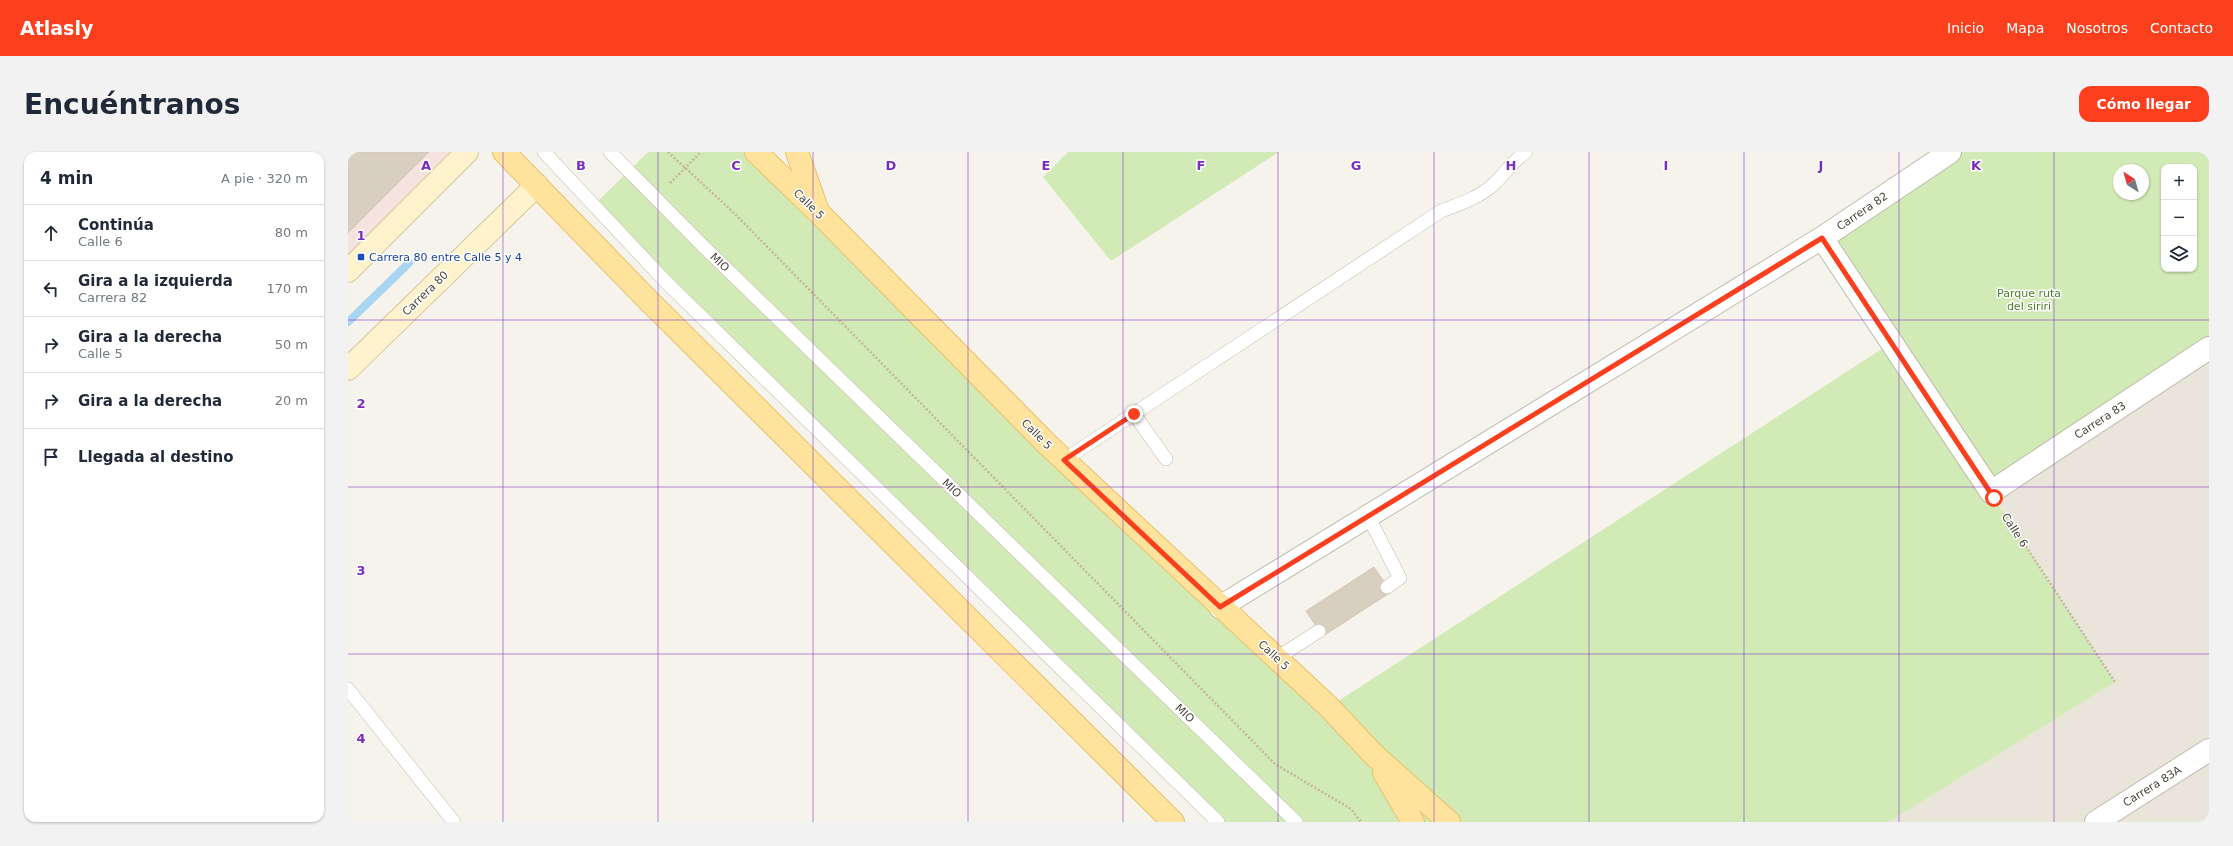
<!DOCTYPE html>
<html lang="es">
<meta charset="utf-8">
<style>
:root{--surface:#fff;--page:#f2f2f3;--text:#1f2937;--muted:#747a83;--line:#e0e1e3;--accent:#fc3f1d}
body{margin:0;font-family:"DejaVu Sans",sans-serif;background:var(--page);color:var(--text)}
.controls{position:absolute;right:12px;top:12px;display:grid;overflow:hidden;border-radius:8px;box-shadow:0 1px 3px #0004}
.controls button{width:36px;height:36px;display:grid;place-items:center;padding:0;border:0;border-bottom:1px solid var(--line);background:var(--surface);color:var(--text);font:20px sans-serif}
.compass{position:absolute;left:1765px;top:12px;width:36px;height:36px;border-radius:50%;background:var(--surface);box-shadow:0 1px 3px #0004;rotate:323deg}
.stop{position:absolute;width:12px;height:12px;margin:-9px;border:3px solid #fc3f1d;border-radius:50%;background:#fff}
.stop.end{background:#fc3f1d;border-color:#fff;box-shadow:0 1px 4px #0008}
.list{margin:0;padding:0;list-style:none}
h2{display:flex;justify-content:space-between;align-items:center;height:52px;margin:0;padding:0 16px;font-size:17px}
h2 small{font-size:13px;font-weight:400;color:var(--muted)}
.list li{display:grid;grid-template-columns:26px 1fr auto;gap:12px;align-items:center;box-sizing:border-box;height:56px;padding:0 16px;border-top:1px solid var(--line)}
.list b{display:block;font-size:15px;white-space:nowrap}
.list p{margin:0;font-size:13px;white-space:nowrap;color:var(--muted)}
.list em{font-size:13px;font-style:normal;color:var(--muted)}
.icon{flex:none;width:22px;height:22px;fill:none;stroke:currentColor;stroke-width:2;stroke-linecap:round;stroke-linejoin:round}
.map{position:relative;flex:none;width:1861px;height:670px;overflow:hidden;border-radius:12px}
header{display:flex;align-items:center;gap:24px;box-sizing:border-box;height:56px;padding:0 20px;background:var(--accent);color:#fff}
header strong{font-size:19px}
nav{display:flex;gap:22px;margin-inline-start:auto;font-size:14px}
.intro{display:flex;align-items:center;justify-content:space-between;box-sizing:border-box;height:96px;padding:0 24px}
h1{margin:0;font-size:28px}
.button{padding:10px 18px;border-radius:12px;background:var(--accent);color:#fff;font-size:14px;font-weight:700}
main{display:flex;gap:24px;padding:0 24px}
aside{flex:1;background:var(--surface);border-radius:12px;box-shadow:0 1px 3px #0004}
.map>svg:first-child{display:block}
</style>
<header>
<strong>Atlasly</strong>
<nav><a>Inicio</a><a>Mapa</a><a>Nosotros</a><a>Contacto</a></nav>
</header>
<div class="intro"><h1>Encuéntranos</h1><a class="button">Cómo llegar</a></div>
<main>
<aside>
<h2>4 min<small>A pie · 320 m</small></h2>
<ul class="list">
<li><svg class="icon" aria-label="ahead" viewBox="0 0 24 24"><path d="M12 20V5M6 11l6-6 6 6"/></svg><div><b>Continúa</b><p>Calle 6</p></div><em>80 m</em></li>
<li><svg class="icon" aria-label="left" viewBox="0 0 24 24"><path d="M17 20v-9H6M10 6l-5 5 5 5"/></svg><div><b>Gira a la izquierda</b><p>Carrera 82</p></div><em>170 m</em></li>
<li><svg class="icon" aria-label="right" viewBox="0 0 24 24"><path d="M7 20v-9h11M14 6l5 5-5 5"/></svg><div><b>Gira a la derecha</b><p>Calle 5</p></div><em>50 m</em></li>
<li><svg class="icon" aria-label="right" viewBox="0 0 24 24"><path d="M7 20v-9h11M14 6l5 5-5 5"/></svg><div><b>Gira a la derecha</b></div><em>20 m</em></li>
<li><svg class="icon" aria-label="arrive" viewBox="0 0 24 24"><path d="M6 21V4h12l-3 4 3 4H6"/></svg><div><b>Llegada al destino</b></div></li>
</ul>
</aside>
<div class="map">
<svg width="1861" height="670" viewBox="0 0 1861 670">
<rect width="100%" height="100%" fill="#f6f3ec"/>
<path fill="#eae5da" d="M1861 196V670H1541L1767 530 1646 346Z"/>
<path fill="#f6e3e0" d="M0 0H119L0 119Z"/>
<path fill="#d2eab5" fill-rule="evenodd" d="M300 0H408L981 555 1543 191 1474 86 1602 0H1861V196L1646 346 1767 530 1541 670H870L246 53ZM1816 15H1846V117H1816ZM1771 18H1795V42H1771Z
M720 0H931L763 109 695 25Z"/>
<g fill="none" stroke-linecap="round" stroke-linejoin="round">
<path stroke="#a9d4f2" stroke-width="8" d="M0 170 61 111"/>
</g>
<path fill="#d8cfc1" stroke="#d3c7b4" d="M0 0H81L0 81Z
M1026 415 1043 440 975 484 958 459Z"/>
<g fill="none" stroke-linecap="round" stroke-linejoin="round">
<defs>
<path id="lane" d="M196 0 316 128 870 670
M262 0 353 92 948 670
M786 262 818 307
M716 308 1093 59C1112 52 1133 45 1147 31 1158 20 1166 8 1178 0
M1020 364 1052 426 1039 435
M929 506 971 479
M0 537 106 670"/>
<path id="street" d="M1474 86 1643 340 1861 196
M872 455 1474 86 1602 0
M1748 670 1861 598"/>
<path id="secondary" d="M0 119 119 0
M0 217 189 33"/>
<path id="primary" d="M156 0 298 146 825 670
M408 0 470 60 700 293 981 555 1026 603 1101 670
M449 0 468 54
M1036 621 1065 670"/>
</defs>
<use href="#lane" stroke="#c2bbae" stroke-width="14"/>
<use href="#street" stroke="#c2bbae" stroke-width="24"/>
<use href="#secondary" stroke="#d6c79b" stroke-width="24"/>
<use href="#primary" stroke="#e6c16a" stroke-width="24"/>
<path stroke="#c4b79f" stroke-width="2.5" stroke-dasharray="2 2" stroke-linecap="butt" d="M320 0 385 60 927 612 1003 657 1013 670
M322 31 353 0
M1656 361 1767 530"/>
<use href="#lane" stroke="#fff" stroke-width="13"/>
<use href="#street" stroke="#fff" stroke-width="22"/>
<use href="#secondary" stroke="#fff3cd" stroke-width="22"/>
<use href="#primary" stroke="#ffe39c" stroke-width="22"/>
</g>
<g fill="none" stroke-linecap="round" stroke-linejoin="round">
<path stroke="#fc3f1d" stroke-width="5" d="M786 262 716 308 872 455 1474 86 1646 346"/>
</g>
<path fill="none" stroke="#7b2cbf" stroke-width="1" stroke-opacity="0.55" d="M155 0V670M310 0V670M465 0V670M620 0V670M775 0V670M930 0V670M1086 0V670M1241 0V670M1396 0V670M1551 0V670M1706 0V670M0 168H1861M0 335H1861M0 502H1861"/>
<rect fill="#1a4fb4" stroke="#fff" stroke-width="1.5" x="9" y="101" width="8" height="8" rx="2"/>
<g text-anchor="middle" stroke-width="3" stroke-linejoin="round" paint-order="stroke">
<g font-size="11" fill="#4b4439" stroke="#fff">
<text transform="translate(461 52) rotate(44)" y="4">Calle 5</text>
<text transform="translate(1514 59) rotate(-34)" y="4">Carrera 82</text>
<text transform="translate(372 110) rotate(44)" y="4">MIO</text>
<text transform="translate(77 141) rotate(-44)" y="4">Carrera 80</text>
<text transform="translate(1752 268) rotate(-33)" y="4">Carrera 83</text>
<text transform="translate(689 282) rotate(45)" y="4">Calle 5</text>
<text transform="translate(604 336) rotate(44)" y="4">MIO</text>
<text transform="translate(1667 378) rotate(57)" y="4">Calle 6</text>
<text transform="translate(926 503) rotate(43)" y="4">Calle 5</text>
<text transform="translate(837 561) rotate(44)" y="4">MIO</text>
<text transform="translate(1804 634) rotate(-32)" y="4">Carrera 83A</text>
</g>
<g font-size="11" fill="#164399" stroke="#fff" text-anchor="start">
<text x="21" y="109">Carrera 80 entre Calle 5 y 4</text>
</g>
<g font-size="11" fill="#4a7f2a" stroke="#fff">
<text x="1681" y="145">Parque ruta<tspan x="1681" dy="13">del siriri</tspan></text>
</g>
</g>
<g font-size="13" text-anchor="middle" font-weight="bold" fill="#7b2cbf" stroke="#fff" stroke-width="3" stroke-linejoin="round" paint-order="stroke">
<text x="78" y="18">A</text>
<text x="233" y="18">B</text>
<text x="388" y="18">C</text>
<text x="543" y="18">D</text>
<text x="698" y="18">E</text>
<text x="853" y="18">F</text>
<text x="1008" y="18">G</text>
<text x="1163" y="18">H</text>
<text x="1318" y="18">I</text>
<text x="1473" y="18">J</text>
<text x="1628" y="18">K</text>
<text x="13" y="88">1</text>
<text x="13" y="256">2</text>
<text x="13" y="423">3</text>
<text x="13" y="591">4</text>
</g>
</svg>
<div class="controls">
<button>+</button>
<button>−</button>
<button><svg class="icon" aria-label="layers" viewBox="0 0 24 24"><path d="M12 4l9 5-9 5-9-5zM3 14l9 5 9-5"/></svg></button>
</div>
<svg class="compass" viewBox="-18 -18 36 36"><path d="M0-13l5 13h-10z" fill="#e53935"/><path d="M0 13l5-13h-10z" fill="#747a83"/></svg>
<div class="stop" style="left:1646px;top:346px"></div>
<div class="stop end" style="left:786px;top:262px"></div>
</div>
</main>
